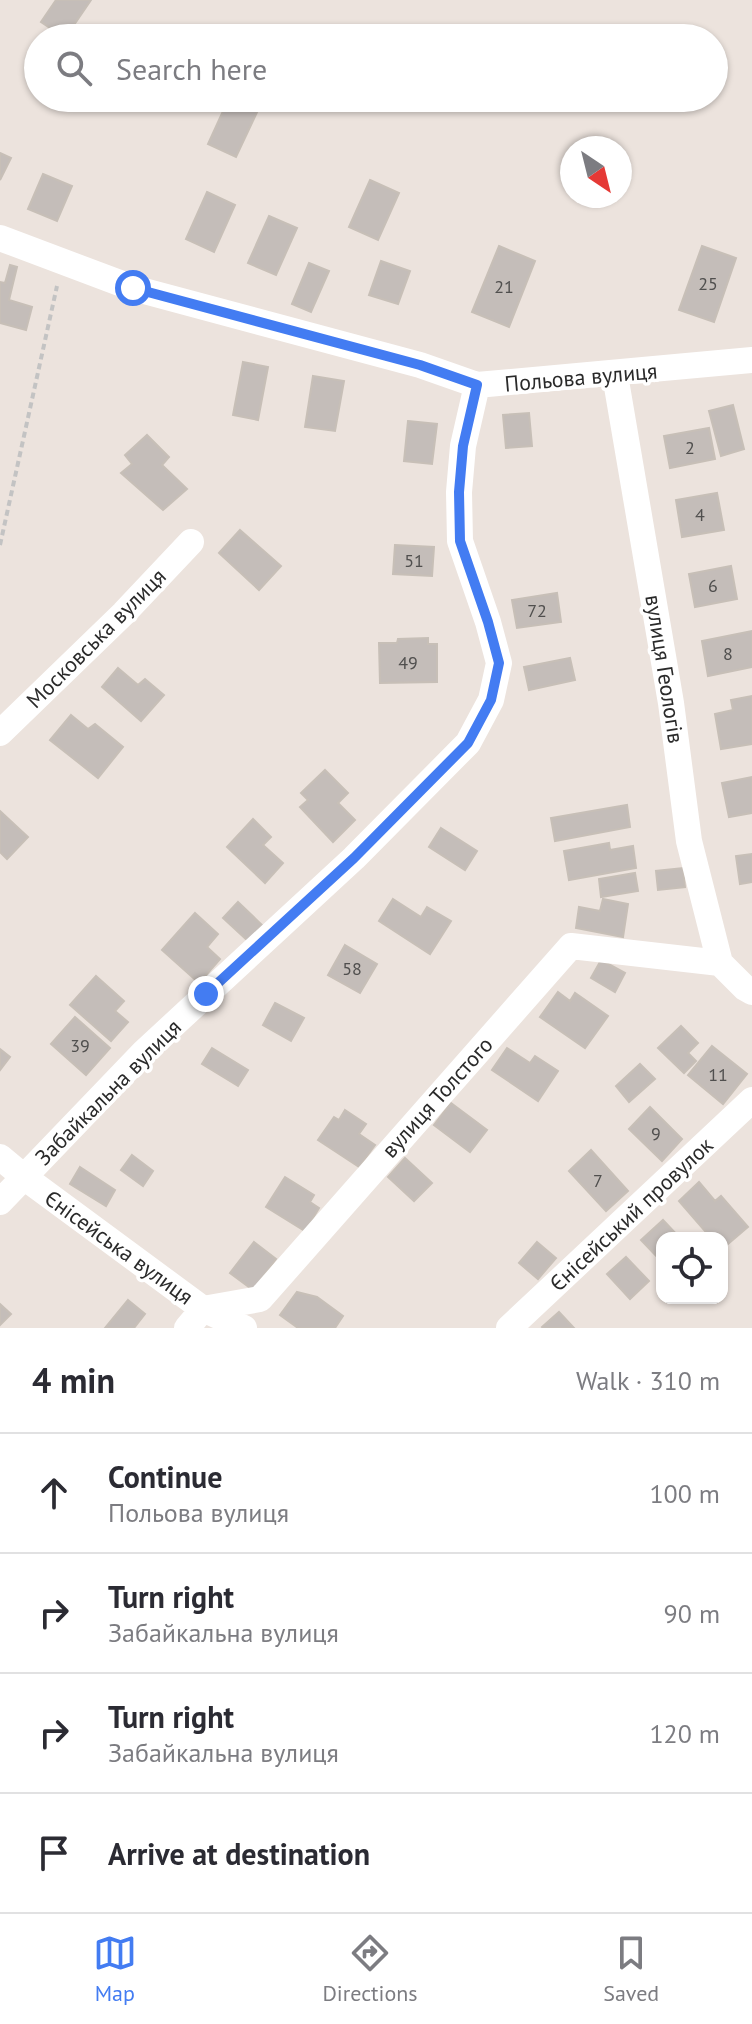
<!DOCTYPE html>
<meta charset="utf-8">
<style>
:root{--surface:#fff;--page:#f2f2f3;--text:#2b2b33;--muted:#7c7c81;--line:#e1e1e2;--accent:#437cf2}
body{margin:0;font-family:"PT Sans",sans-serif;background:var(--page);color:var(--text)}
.controls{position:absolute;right:24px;bottom:24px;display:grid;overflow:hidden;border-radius:16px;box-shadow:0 2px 6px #0004}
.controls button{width:72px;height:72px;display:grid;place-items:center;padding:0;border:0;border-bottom:2px solid var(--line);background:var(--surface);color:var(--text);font:40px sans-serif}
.compass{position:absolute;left:560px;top:136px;width:72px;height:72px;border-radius:50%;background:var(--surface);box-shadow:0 2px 6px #0004;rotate:145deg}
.stop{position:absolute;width:24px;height:24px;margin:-18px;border:6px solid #437cf2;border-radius:50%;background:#fff}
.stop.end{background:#437cf2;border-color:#fff;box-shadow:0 2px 8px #0008}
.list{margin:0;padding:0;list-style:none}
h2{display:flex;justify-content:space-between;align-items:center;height:104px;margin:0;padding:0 32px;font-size:34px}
h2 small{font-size:26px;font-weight:400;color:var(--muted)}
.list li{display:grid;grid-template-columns:52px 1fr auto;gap:24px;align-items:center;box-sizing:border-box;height:120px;padding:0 32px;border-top:2px solid var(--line)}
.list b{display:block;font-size:30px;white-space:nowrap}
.list p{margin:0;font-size:26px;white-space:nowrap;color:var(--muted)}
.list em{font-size:26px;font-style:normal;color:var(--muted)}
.icon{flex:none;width:44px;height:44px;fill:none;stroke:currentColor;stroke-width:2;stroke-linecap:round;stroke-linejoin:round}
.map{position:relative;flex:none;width:752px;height:1328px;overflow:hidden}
.search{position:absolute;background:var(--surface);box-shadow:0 2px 6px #0004;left:24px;right:24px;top:24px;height:88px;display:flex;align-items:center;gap:20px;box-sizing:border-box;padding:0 28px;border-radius:44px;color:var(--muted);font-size:30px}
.sheet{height:584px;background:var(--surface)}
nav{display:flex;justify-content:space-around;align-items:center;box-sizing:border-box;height:112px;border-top:2px solid var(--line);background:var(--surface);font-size:22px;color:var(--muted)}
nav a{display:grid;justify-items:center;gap:4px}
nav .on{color:var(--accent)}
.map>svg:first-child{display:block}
</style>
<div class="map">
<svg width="752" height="1328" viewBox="0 0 752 1328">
<rect width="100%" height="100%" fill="#ece3dd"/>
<path fill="#c4bdb9" stroke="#c7bfb7" stroke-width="2" d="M56 0H91L65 38 41 22Z
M229 98 258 110 236 157 208 144Z
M0 153 11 158 0 180Z
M43 174 72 186 57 221 28 209Z
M370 180 399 193 378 240 349 227Z
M207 192 235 205 214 252 186 239Z
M269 216 297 228 276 275 248 263Z
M499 246 535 261 509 327 472 312Z
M702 246 736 258 714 322 679 310Z
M381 261 410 271 398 304 369 295Z
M309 263 329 271 311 312 292 304Z
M10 265 17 267 9 300 32 307 26 330 0 323V282L5 283Z
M243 362 268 367 258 420 233 415Z
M313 376 344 381 335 431 305 427Z
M733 405 744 449 721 456 709 411Z
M529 413 532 446 506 448 503 415Z
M408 421 437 424 432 464 404 461Z
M709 428 715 459 670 468 664 436Z
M147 435 169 457 162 465 187 489 163 510 121 473 132 464 125 455Z
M717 493 724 530 682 537 676 500Z
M240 530 281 566 259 590 219 553Z
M395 545 434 547 432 576 393 574Z
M731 566 737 599 695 607 689 574Z
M557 593 561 622 517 628 512 600Z
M752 631V667L708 676 702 641Z
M428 638V644H437V682L380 683 379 643H397L398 639Z
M570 658 575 680 529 690 524 667Z
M118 668 138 685 145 679 164 695 141 721 102 687Z
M752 696V744L721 749 715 714 733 710 731 700Z
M71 715 88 729 95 724 123 747 98 778 50 740Z
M325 770 348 793 338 803 355 820 333 842 300 807 308 800 301 793Z
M752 777V813L729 817 722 783Z
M627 805 630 827 555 841 551 818Z
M0 811 28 837 7 859 0 852Z
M253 819 271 837 263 845 283 863 265 883 227 847Z
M441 828 477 851 465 870 429 847Z
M609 843 610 850 633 846 636 868 569 880 564 851Z
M752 854V882L740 884 736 856Z
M683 868 685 887 658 890 656 871Z
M635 873 638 891 601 897 599 879Z
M393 899 421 917 427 907 451 921 430 954 379 921Z
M603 899 628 904 623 937 576 928 579 907 600 911Z
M238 902 262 925 248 941 223 918Z
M195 913 218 934 207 947 220 959 199 983 162 950Z
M345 945 377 964 360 993 328 975Z
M601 960 625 973 615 992 591 978Z
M96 976 124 1001 115 1011 128 1022 111 1041 70 1005Z
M558 992 570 1001 575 993 608 1016 585 1048 540 1017Z
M275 1003 304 1018 291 1041 263 1025Z
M75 1017 110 1048 86 1075 51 1044Z
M681 1026 698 1043 688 1053 696 1061 684 1073 658 1048Z
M712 1046 747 1074 723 1104 688 1075Z
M212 1048 248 1070 238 1086 202 1064Z
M507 1048 530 1063 535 1056 558 1071 538 1101 492 1070Z
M0 1049 10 1057 0 1070Z
M640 1064 655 1079 629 1102 616 1086Z
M451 1103 487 1130 470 1152 434 1125Z
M650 1107 682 1139 662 1161 629 1129Z
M345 1110 366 1124 359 1134 375 1145 359 1167 318 1140 334 1117 339 1120Z
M591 1150 628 1191 606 1211 569 1171Z
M132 1155 153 1171 143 1186 121 1170Z
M405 1158 432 1183 414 1201 388 1177Z
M80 1167 115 1190 106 1206 70 1184Z
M285 1177 314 1195 310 1202 319 1208 305 1231 266 1207Z
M699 1182 715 1201 721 1196 748 1227 722 1249V1238H711L679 1201Z
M663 1220 680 1238H662V1262L641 1240Z
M254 1242 276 1259 253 1290 230 1273Z
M537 1242 556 1258 538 1279 519 1263Z
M626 1257 649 1281 630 1299 607 1274Z
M297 1292 317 1297 343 1316 335 1328H298L280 1315Z
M128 1300 145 1314 134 1328H105Z
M0 1304 11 1314 0 1325Z
M559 1312 574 1328H543L542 1327Z"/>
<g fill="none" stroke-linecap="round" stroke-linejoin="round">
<path stroke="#c3c3c3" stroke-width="4" stroke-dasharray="6 4" stroke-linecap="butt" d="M0 545 57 286"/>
<path stroke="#fff" stroke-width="26" d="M0 238 133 288 420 365 477 385 752 360
M615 375 671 703 689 841 720 963
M0 733 124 613 191 542
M720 963 745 988 752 992
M0 1157 24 1177 203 1309 244 1328
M0 1202 144 1052 354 858 468 743 491 700 499 663 488 622 460 541 459 492 463 446 477 385
M187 1328 203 1309 260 1299 571 946 720 963
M509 1328 752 1100"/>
</g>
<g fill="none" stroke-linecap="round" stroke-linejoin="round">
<path stroke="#437cf2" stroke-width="10" d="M133 288 420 365 477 385 463 446 459 492 460 541 488 622 499 663 491 700 468 743 354 858 206 994"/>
</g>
<g text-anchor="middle" stroke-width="7" stroke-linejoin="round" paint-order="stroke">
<g font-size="18" fill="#504f4e">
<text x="708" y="290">25</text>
<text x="504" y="293">21</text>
<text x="690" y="454">2</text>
<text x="700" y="521">4</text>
<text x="414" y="567">51</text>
<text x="713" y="592">6</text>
<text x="537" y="617">72</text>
<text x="728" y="660">8</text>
<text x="408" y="669">49</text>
<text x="352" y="975">58</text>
<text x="80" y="1052">39</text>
<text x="718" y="1081">11</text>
<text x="656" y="1140">9</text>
<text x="598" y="1187">7</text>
</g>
<g font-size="22" fill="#2a2a2a" stroke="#fff">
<text transform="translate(581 377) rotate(-5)" y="8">Польова вулиця</text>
<text transform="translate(96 638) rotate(-45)" y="8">Московська вулиця</text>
<text transform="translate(665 669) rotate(81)" y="8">вулиця Геологів</text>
<text transform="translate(108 1092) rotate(-45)" y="8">Забайкальна вулиця</text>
<text transform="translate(437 1097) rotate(-48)" y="8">вулиця Толстого</text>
<text transform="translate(631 1214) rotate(-43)" y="8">Єнісейський провулок</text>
<text transform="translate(119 1247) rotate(36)" y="8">Єнісейська вулиця</text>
</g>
</g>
</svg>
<div class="controls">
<button><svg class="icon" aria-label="locate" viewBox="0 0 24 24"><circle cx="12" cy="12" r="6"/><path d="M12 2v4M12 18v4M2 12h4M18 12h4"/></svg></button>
</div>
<svg class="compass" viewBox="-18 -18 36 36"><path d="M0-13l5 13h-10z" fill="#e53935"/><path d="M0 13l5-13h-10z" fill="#7c7c81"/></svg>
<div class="stop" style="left:133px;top:288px"></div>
<div class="stop end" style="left:206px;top:994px"></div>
<div class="search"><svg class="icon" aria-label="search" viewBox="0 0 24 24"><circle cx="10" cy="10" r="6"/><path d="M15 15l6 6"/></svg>Search here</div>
</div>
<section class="sheet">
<h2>4 min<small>Walk · 310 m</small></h2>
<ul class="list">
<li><svg class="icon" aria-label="ahead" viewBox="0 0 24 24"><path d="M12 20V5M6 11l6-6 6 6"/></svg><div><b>Continue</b><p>Польова вулиця</p></div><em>100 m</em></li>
<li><svg class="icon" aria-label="right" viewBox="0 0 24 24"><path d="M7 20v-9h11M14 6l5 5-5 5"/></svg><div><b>Turn right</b><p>Забайкальна вулиця</p></div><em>90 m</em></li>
<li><svg class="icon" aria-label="right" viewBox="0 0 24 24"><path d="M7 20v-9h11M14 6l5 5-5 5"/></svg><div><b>Turn right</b><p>Забайкальна вулиця</p></div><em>120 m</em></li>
<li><svg class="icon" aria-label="arrive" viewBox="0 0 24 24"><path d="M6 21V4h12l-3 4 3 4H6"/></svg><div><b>Arrive at destination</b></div></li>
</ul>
</section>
<nav>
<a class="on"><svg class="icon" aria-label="map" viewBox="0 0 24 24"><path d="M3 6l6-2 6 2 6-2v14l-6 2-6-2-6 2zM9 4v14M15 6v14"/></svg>Map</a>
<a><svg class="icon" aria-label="directions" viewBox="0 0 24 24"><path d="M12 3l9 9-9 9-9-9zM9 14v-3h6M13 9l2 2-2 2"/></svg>Directions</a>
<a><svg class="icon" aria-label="saved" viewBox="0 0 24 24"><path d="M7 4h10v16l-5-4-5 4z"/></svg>Saved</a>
</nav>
